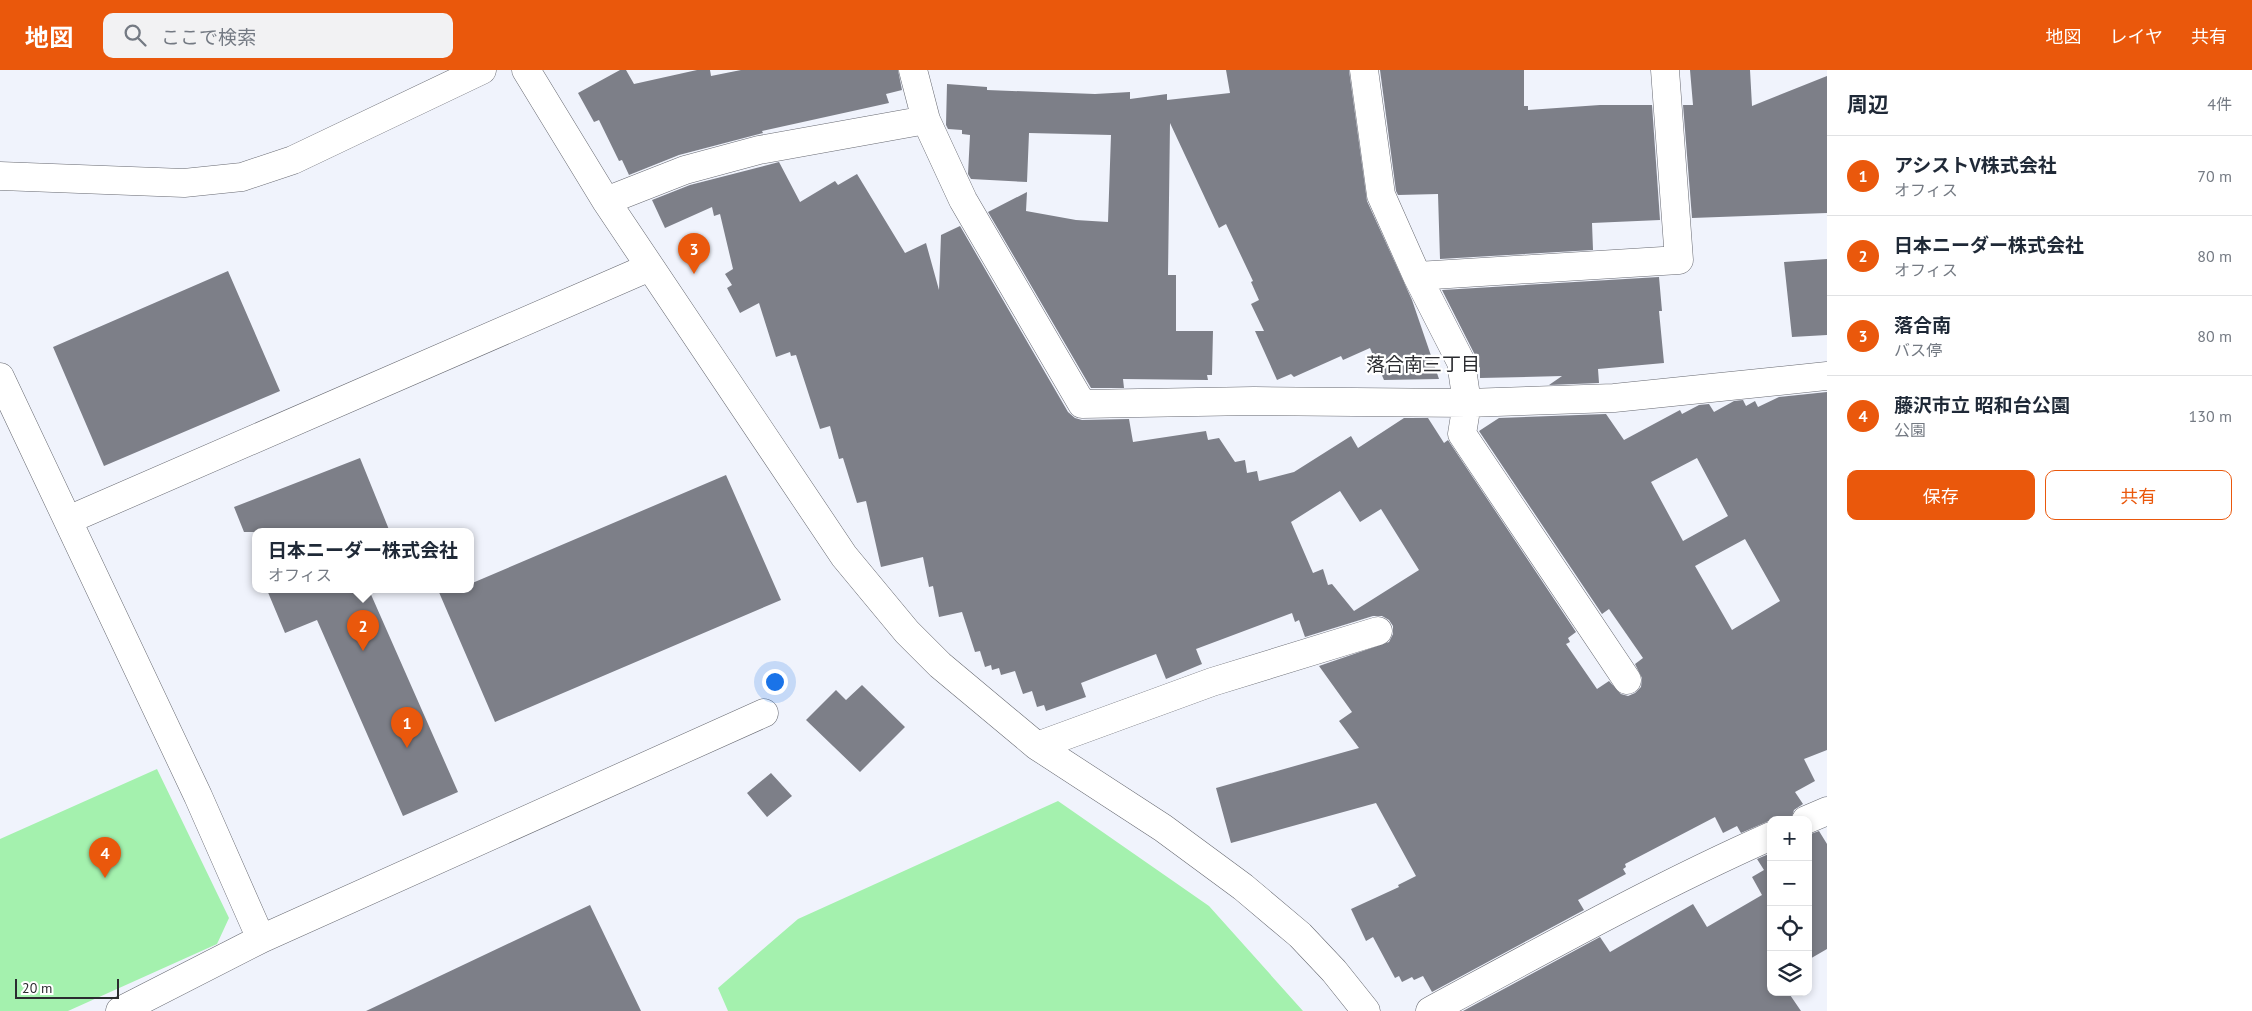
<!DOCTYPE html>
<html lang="ja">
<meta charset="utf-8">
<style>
:root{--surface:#fff;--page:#f2f2f3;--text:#1f2937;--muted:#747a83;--line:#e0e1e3;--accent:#ea580c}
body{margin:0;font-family:"PT Sans","Noto Sans JP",sans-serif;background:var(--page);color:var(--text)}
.controls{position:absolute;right:15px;bottom:15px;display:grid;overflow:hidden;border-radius:10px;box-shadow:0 2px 8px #0003}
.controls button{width:45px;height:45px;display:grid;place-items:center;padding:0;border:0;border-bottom:1px solid var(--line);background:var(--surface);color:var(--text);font:25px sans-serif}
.scale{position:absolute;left:15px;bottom:12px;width:104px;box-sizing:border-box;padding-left:5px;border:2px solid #2b2c30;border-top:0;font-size:14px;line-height:18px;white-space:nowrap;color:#2b2c30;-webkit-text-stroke:4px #fff;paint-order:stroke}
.you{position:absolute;left:774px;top:611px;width:18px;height:18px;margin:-12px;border:4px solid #fff;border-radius:50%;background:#1a73e8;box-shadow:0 0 0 8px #1a73e833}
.badge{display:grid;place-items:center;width:32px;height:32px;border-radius:50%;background:var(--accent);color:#fff;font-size:16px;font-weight:700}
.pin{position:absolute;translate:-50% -41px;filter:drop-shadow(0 1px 2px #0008)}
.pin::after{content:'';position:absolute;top:26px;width:18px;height:15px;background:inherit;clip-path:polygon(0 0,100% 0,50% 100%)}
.popup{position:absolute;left:252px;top:458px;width:222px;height:65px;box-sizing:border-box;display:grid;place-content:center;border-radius:10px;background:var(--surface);filter:drop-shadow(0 1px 4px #0005);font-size:16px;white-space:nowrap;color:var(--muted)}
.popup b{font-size:19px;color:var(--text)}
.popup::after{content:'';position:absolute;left:50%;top:100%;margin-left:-10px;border:10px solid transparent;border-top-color:var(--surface)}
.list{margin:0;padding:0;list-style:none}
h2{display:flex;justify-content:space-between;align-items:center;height:65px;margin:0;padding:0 20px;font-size:21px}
h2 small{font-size:16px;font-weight:400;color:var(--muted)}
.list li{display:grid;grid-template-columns:32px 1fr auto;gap:15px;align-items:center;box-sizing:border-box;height:80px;padding:0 20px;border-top:1px solid var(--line)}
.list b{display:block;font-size:19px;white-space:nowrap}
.list p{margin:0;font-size:16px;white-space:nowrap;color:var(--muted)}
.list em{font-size:16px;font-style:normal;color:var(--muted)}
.actions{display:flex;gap:10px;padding:15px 20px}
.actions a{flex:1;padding:11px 0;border:1px solid var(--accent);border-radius:10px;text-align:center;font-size:18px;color:var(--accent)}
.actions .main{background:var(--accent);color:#fff}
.icon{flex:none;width:28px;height:28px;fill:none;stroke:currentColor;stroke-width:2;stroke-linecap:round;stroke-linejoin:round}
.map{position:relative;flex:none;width:1827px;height:941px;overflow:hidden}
header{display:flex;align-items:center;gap:30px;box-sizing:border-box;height:70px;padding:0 25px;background:var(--accent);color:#fff}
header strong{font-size:24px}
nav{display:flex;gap:28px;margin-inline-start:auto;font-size:18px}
.search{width:350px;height:45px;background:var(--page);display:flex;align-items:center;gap:12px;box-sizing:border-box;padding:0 18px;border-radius:10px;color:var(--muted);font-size:19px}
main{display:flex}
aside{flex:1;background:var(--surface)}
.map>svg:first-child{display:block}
</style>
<header>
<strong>地図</strong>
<div class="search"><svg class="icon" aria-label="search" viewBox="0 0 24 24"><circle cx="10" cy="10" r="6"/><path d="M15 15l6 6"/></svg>ここで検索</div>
<nav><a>地図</a><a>レイヤ</a><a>共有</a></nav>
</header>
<main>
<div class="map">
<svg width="1827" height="941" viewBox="0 0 1827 941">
<rect width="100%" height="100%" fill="#f0f3fc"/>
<path fill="#a4f1ae" d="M157 699 229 848 217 874 68 941H0V769Z
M1058 731 1209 836 1303 941H728L718 918 798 849Z"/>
<path fill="#7d7f88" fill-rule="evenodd" d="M620 0H626L634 14 697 0H710L711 6 741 0H898L902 20 886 24 889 33 762 61 763 63 679 85 629 105 622 90 619 91 599 50 594 52 578 23Z
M1226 0H1349L1367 131 1412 230 1439 309 1384 310 1370 278 1343 290 1341 286 1294 307 1291 304 1277 310 1255 261H1264L1251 234 1259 230 1251 212 1253 211 1226 154 1219 158 1170 53 1168 205H1176V261H1213L1212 305H1207L1208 310 1123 309 1124 318H1091L988 142 1027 122 1026 141 1076 150 1108 152 1111 65 1029 63 1027 112 971 109 968 104 970 65 962 64V60L948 59 946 55 947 14 987 17V20L1095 24 1130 22V29L1167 24V30L1230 23Z
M1380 0H1524V36H1528V40L1600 35H1652L1660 150 1592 153 1593 180 1440 189 1438 124 1398 125 1396 121Z
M1690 0H1750L1752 36 1827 6V143L1692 148 1683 35H1693Z
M779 92 800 132 835 111 838 115 857 104 905 183 926 173 939 220 941 165 960 156 1068 342 1075 348 1082 350 1129 349 1133 372 1206 361 1208 370 1219 368 1235 392 1245 390 1247 403 1257 401 1259 411 1294 402 1351 366 1358 378 1404 348H1428L1444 373 1448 370 1576 562 1568 568 1570 572 1566 574 1597 619 1609 611 1621 624 1628 626 1635 623 1641 617 1642 608 1635 594 1643 588 1609 539 1602 544 1479 361 1499 348 1606 344 1624 370 1680 340 1682 344 1699 335 1709 334 1714 342 1734 331 1743 330 1746 336 1755 331 1758 337 1779 327 1827 322V680L1804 689 1815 711 1795 722 1803 734 1794 740 1791 750H1771L1741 763 1737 756 1723 763 1715 747 1625 794 1626 797 1623 799 1626 804 1578 830 1584 840 1432 922 1423 906 1414 910 1412 907 1402 912 1399 906 1395 908 1373 867 1366 871 1351 839 1399 817 1398 815 1416 806 1376 733 1231 773 1216 718 1359 678 1339 651 1352 642 1319 596 1389 572 1393 564V556L1389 550 1382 546H1373L1305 567 1299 550 1295 552 1292 543 1196 579 1202 594 1166 609 1156 584 1081 613 1086 627 1046 641 1044 635 1037 637 1032 621 1023 624 1015 601 1001 605 999 598 992 600 991 595 985 597 980 581 975 582 962 542 939 547 933 516 929 517 923 487 881 497 866 431 857 433 843 388 839 389 830 356 820 359 796 285 791 286 790 282 776 287 759 233 740 243 727 218 732 215 725 204 733 199 720 144 714 146 712 137 665 158 652 130 690 115ZM1697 388 1728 446 1683 471 1651 412ZM1340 421 1360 452 1381 439 1419 500 1354 541 1332 514 1328 515 1323 499 1313 503 1291 452ZM1745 469 1780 531 1732 560 1695 496Z
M1827 189V265L1792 267 1784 192Z
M228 201 280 321 104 396 53 277Z
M1659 207 1662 241H1659L1664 293 1598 299 1599 313 1549 315 1562 306 1480 308V297L1478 298 1475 285 1442 220Z
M360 388 390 462H244L234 437Z
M726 405 781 530 495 652 438 520H470V514Z
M267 520H369L458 722 403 746 317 550 285 563Z
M862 615 905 657 860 702 806 650 836 620 846 630Z
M771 703 792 726 767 747 747 723Z
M1819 761 1827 774V879L1808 890V765Z
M1771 783V922H1788L1801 941H1463L1600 867 1610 882 1693 834 1707 857 1762 825 1752 807 1764 800 1757 789Z
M590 835 641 941H366Z"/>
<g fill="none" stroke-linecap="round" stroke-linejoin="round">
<defs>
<path id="minor" d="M526 0 606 131 844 486 907 562 940 595 1037 676 1163 758 1243 817 1300 865 1334 901 1366 941
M913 0 926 50 963 130 1082 334 1254 331 1467 333 1614 328 1827 306
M1364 0 1381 125 1417 206 1461 292 1467 333 1462 364 1627 610
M0 106 184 113 242 107 293 90 482 0
M606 131 685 100 759 80 926 50
M1417 206 1679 190 1665 0
M0 307 198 726 261 869
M68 450 650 197
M1037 676 1212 612 1378 561
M1806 750 1827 741
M120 941 261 869 764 643
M1430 941C1543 880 1654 818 1771 766"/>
</defs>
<use href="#minor" stroke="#676971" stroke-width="29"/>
<use href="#minor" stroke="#fff" stroke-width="28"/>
</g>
<g text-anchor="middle" stroke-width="4.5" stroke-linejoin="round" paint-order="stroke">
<g font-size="19" fill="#2b2c30" stroke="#fff">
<text x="1423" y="301">落合南三丁目</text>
</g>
</g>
</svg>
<div class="controls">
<button>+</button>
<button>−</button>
<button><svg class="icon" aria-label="locate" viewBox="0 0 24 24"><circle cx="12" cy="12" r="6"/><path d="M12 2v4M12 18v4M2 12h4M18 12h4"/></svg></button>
<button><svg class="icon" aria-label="layers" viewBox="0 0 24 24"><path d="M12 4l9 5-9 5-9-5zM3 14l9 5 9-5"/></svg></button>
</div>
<div class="scale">20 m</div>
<div class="you"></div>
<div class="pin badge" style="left:407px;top:678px">1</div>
<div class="pin badge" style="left:363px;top:581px">2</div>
<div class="popup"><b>日本ニーダー株式会社</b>オフィス</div>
<div class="pin badge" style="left:694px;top:204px">3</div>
<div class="pin badge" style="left:105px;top:808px">4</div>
</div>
<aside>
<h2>周辺<small>4件</small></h2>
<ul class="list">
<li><span class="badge">1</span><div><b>アシストV株式会社</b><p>オフィス</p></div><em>70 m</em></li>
<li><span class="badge">2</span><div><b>日本ニーダー株式会社</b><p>オフィス</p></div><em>80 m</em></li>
<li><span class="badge">3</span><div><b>落合南</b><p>バス停</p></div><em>80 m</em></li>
<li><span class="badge">4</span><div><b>藤沢市立 昭和台公園</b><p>公園</p></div><em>130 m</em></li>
</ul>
<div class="actions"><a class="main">保存</a><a>共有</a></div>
</aside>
</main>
